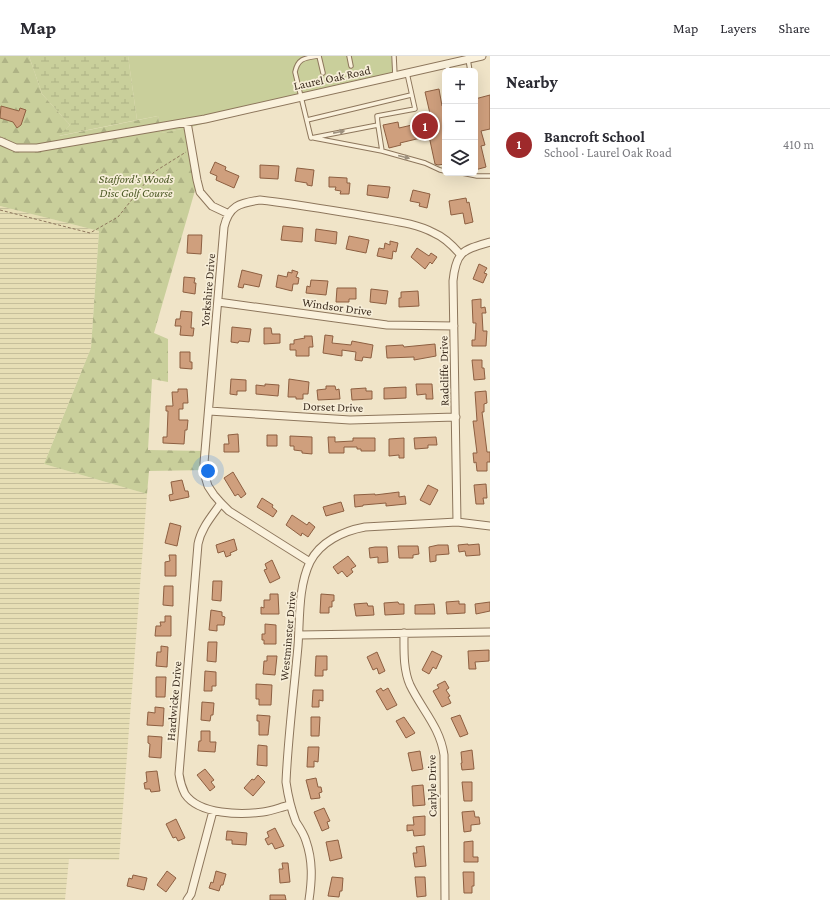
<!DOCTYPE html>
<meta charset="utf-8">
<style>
:root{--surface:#fff;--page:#f7f7f7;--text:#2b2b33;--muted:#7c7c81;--line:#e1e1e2;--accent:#9e2a2b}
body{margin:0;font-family:"Crimson Pro",serif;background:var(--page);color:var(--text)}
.controls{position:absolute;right:12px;top:12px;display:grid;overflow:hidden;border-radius:6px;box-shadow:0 4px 16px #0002}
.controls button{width:36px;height:36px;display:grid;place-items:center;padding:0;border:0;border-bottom:1px solid var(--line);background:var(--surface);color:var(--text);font:20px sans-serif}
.you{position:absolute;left:208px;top:415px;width:14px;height:14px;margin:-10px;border:3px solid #fff;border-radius:50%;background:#1a73e8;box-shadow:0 0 0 6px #1a73e833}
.badge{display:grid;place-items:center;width:26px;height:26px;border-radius:50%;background:var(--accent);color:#fff;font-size:13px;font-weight:700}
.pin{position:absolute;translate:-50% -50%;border:2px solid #fff;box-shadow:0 1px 4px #0006}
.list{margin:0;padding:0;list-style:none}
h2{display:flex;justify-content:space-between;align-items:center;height:52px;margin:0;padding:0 16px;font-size:17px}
h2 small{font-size:13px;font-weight:400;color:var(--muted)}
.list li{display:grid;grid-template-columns:26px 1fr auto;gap:12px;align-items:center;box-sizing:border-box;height:72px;padding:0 16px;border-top:1px solid var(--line)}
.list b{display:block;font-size:15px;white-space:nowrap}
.list p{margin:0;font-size:13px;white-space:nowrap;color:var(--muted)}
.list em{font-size:13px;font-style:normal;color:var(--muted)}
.icon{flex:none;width:22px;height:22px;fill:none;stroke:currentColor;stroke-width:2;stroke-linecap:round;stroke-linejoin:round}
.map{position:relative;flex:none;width:490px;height:844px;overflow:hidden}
header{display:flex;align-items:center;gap:24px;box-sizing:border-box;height:56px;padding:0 20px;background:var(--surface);border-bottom:1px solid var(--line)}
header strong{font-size:19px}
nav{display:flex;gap:22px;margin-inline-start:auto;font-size:14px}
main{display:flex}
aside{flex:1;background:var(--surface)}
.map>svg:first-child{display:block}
</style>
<header>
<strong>Map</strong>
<nav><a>Map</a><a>Layers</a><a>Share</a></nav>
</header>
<main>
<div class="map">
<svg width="490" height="844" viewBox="0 0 490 844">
<defs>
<pattern id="farmland-rules" width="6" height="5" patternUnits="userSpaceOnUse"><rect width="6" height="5" fill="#e6deb5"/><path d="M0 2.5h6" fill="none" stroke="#c6bf9b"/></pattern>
<pattern id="forest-firs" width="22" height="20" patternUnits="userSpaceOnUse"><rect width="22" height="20" fill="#c9cf9b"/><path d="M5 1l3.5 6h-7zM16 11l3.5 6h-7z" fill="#aeb285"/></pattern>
<pattern id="wetland-marsh" width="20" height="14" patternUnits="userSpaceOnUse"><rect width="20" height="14" fill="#c9cf9b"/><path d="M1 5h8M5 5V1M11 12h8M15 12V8" fill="none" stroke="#aeb285"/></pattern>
</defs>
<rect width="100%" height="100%" fill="#f0e4c8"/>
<path fill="url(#farmland-rules)" d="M0 150 99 175 91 292 44 408 147 438 119 804 69 803 65 844H0Z"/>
<path fill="#c9cf9b" d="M128 0H391L394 19 187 72 161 77 158 60 137 64Z"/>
<path fill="url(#forest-firs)" d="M0 0H29L42 38 70 69 59 80 158 60 161 77 187 72 196 131 154 277 168 283V326L152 323 148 394 206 395V414L149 415 147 438 44 408 91 292 99 175 0 150Z"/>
<path fill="url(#wetland-marsh)" d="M29 0H128L137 64 58 80 70 69 42 38Z"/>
<path fill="#cf9f7d" stroke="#8d5f41" d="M439 33 442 50H445V108L438 109 435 108 429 80 400 87 401 89 389 92 383 69 398 66 399 72 425 66V63L431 62 425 36Z
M490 39V73L481 75 485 89 481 90 486 111 475 114V43Z
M1 50 19 55 20 52 26 54 21 69 17 72 13 66 0 62Z
M215 106 226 111 225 114 239 120 234 132 216 124 217 120 210 117Z
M260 109 279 110 278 123 260 122Z
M297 112 314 114 312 130 307 129V127L295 125Z
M329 121 347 122V127H350L349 138H340L341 135 335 134 336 131H329Z
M368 129 390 131 388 142 367 139Z
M413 134 430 138 427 152 419 150 420 147 410 145Z
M466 142 467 147 469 146 473 166 465 168 463 157 451 159 449 145Z
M283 170 303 172 302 186 281 184Z
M316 173 337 176 336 188 315 185Z
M188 179H202L201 198 187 197Z
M349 180 369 184 366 197 346 193Z
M390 185 398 187 396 196 393 195 392 203 377 200 379 192 384 193 385 187 390 189Z
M417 192 429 200 431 197 437 201 432 208 430 206 425 213 411 201Z
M479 208 487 212 484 217 487 218 483 227 473 223Z
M242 214 262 219 259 231 244 228 243 232 238 231Z
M292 214 298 216 296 221 299 222 298 228H293L292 235 276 231 278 219 287 221 288 216 292 217Z
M184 221 195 222 194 227H196L195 238 183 236Z
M311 224 328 225 326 239 306 237 307 230 310 231Z
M337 232H356V243H349V246H336Z
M371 233 388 235 386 248 370 246Z
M418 235 419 250 399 251V242H401V236Z
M481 243V252L485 251 486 257H482L483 275H487L486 290H472V284H475L476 267H473L472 244Z
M181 255 192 256 191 272H194L193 280 180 279 181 270H175L176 263H180Z
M232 271 251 273 249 286 239 285 238 287 231 286Z
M264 272H271L272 278H280V287L264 288Z
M325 279 333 280 332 287 351 289 352 285 373 289 371 302 363 301 362 305 355 304 356 296 342 294V300L323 297Z
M304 280H312L313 291H309V300H296V294H290V288H294V284L305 282Z
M435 288 436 300 414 304V301L387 302 386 290 403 289 404 291Z
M180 296H190V306H192V313L180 312Z
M472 304H482V312H484L485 323 474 324Z
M231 323 246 324V335H237V339L230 338Z
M289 323 309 326 308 338H303V343H296V341H288Z
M265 328 279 329 278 340 256 338V329L265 330Z
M416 328H432L433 343H426V338L417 339Z
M326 330H335L336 334 339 333 340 343 318 344 317 334 326 333Z
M406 331V342L384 343V332Z
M366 332V335H372V343L352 344 351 333Z
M178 333H187L188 347H183V353H179V364H188L187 374H185L184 388 163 387V381H167L168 355H166V350H173L172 336H178Z
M486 335 487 347 484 348V356H482L487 396H490V406H487V415H477L476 406 474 407 473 397H477L473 365H477L475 336Z
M238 378 239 396H224V388H229L228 379Z
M267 379H277V390H267Z
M290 380 312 381V398L302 397V395L294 394V390H290Z
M328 381H335V386L353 385V382H375V395H361V393H357V391H344V397H329Z
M436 381 437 389H428V392L415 393 414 382Z
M404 382V402H399V399L389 400V383Z
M233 416 246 438 241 442 238 438 235 440 224 422Z
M182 424 185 435H188L189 441 170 445 169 439 173 438 171 426Z
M486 428 487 442H483L484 448H476L474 429Z
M428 429 438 434 430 449 420 444Z
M399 436V441L405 440 406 448 386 450V447L363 449V450L355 451 354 439 375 438V439Z
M262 442 273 449 272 451 277 455 273 461 257 451Z
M341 446 344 455 326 460 323 451Z
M292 459 307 469 309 466 315 471 308 481 302 477 301 480 286 469Z
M170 467 181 470 177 490 165 487Z
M234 483 237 494 230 497 231 499 226 501 224 495 218 497 216 489Z
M468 488V489L479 488 480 499 466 500 465 495 459 496 458 489Z
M438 489H448L449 498 436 499V505L430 506 429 491Z
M398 490H418L419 498 413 499V502H399Z
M375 491H387L388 506 378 507V501L370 502 369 492Z
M169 499H176V520H165V506L170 505Z
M348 500 356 510 351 513 353 516 347 521 342 515 338 518 333 511Z
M272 504 280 522 270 527 264 514 267 513 265 508Z
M213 525H222L221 545 212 544Z
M164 530H173V550L163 549Z
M270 538H278L279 558H261V551L264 552V544H270Z
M321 538 334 539V545H332V551H329V557H320Z
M459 545V548H465V557L447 558 446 546Z
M398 546 399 548H404V558L385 559 384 547Z
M490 546V555L476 558 475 548Z
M367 547 368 550H373L374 559 356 560 354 548Z
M434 548 435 558H415V549Z
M211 554 222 556V560L225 561 224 569H217V575L209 574Z
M165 560H171V580H155L156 570H161L160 566H165Z
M265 568 276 569V588H264V584H262V578H265Z
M208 586H217L216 606 207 605Z
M161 590 168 591 167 611 156 610 157 596H161Z
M489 594V605L475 606 476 613H469L468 595Z
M432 595 442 600 436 613 433 611 429 618 422 614Z
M377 596 385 615 379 618 377 612 373 614 367 601Z
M267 600H277L275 619 263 618 264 605H267Z
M316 600H327V614H323V620H315Z
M205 615 216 616V630H212V635H204Z
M156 621H166L165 641H156Z
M445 625 449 632 446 634 450 640 448 641 451 647 442 651 433 635 439 632 437 629Z
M256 628 272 629 271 649H259V643H256Z
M381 632 383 635 388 632 397 649 387 654 376 635Z
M313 634H323V645L319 644V651H312Z
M202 646 214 647 213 659H211L210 665 201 664Z
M155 651 164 652 163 670 147 669 148 656 155 657Z
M257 659 270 660 268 679H259V665H257Z
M460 659 468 678 460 681 451 662Z
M311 661H320L319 680H311Z
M404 661 415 677 406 682 396 665Z
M201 675H210V686H216L215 696 198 695 199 685H201Z
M148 680 162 681 161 702 149 701 150 688 148 687Z
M258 689 267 690V710L257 709Z
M308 691H319L318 706 314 705V711H307Z
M472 694 474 713 462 714 461 707H462L461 696Z
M420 695 423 713 412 715 408 697Z
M205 713 214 724 211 726 215 731 210 735 197 719Z
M157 715 160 735 151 736 150 733H145L144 727 147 726 146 716Z
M258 719 265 726 253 740 244 732 252 723 254 724Z
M316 722 318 731H321L322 736 319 737 320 742 311 743 306 724Z
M462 726H472V745H464Z
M423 729 425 749 413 750 412 730Z
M324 752 330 765 327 766 329 772 322 775 314 756Z
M474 755 475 761H479L480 768 471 769V775L464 776 462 756Z
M425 760V779L414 780 413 774 407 775V769H414L413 761Z
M176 763 185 782 178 785 176 781 173 782 166 768Z
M275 772 284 790 275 793 272 787 268 789 265 783 269 781 267 776Z
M227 775 247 777 246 789 232 788V784H226Z
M338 784 342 802 330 805 326 786Z
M473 785V801H478V806H464V786Z
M424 790 426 810 415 811 413 797H417L416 791Z
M282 807H288L290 826 280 827 279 813H283Z
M167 815 176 822 166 836 157 829Z
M216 815 226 818 223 829H221L219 835 209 832 211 826 213 827Z
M463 816H474V830H472V837H464Z
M133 819 147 822 144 834 127 830 129 822 132 823Z
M332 821 343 822 342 835H340L339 841 328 840Z
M415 821H425L426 840 417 841Z
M270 839H285L286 844H270Z"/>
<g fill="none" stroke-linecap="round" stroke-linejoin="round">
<defs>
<path id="service" d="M318 0C305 2 298 2 295 16L311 82 378 69 377 60 415 53 407 17
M319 0 323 17
M349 0 351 10
M394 0 395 20
M468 3 470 15
M447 8 448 15
M307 64 411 39
M378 69 382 95
M314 82 382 95 425 107 440 114 445 115
M462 117 477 120H490"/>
<path id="minor" d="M187 66 197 124 200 136 212 150 229 158
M0 85 16 92H37L205 63 482 0
M218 246 387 269 454 270
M209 355 350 364 456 361
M221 447C212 460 201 472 198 488L179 718C180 725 182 732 185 738 199 759 242 759 263 756 272 755 281 751 290 749
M457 466 453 225C456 195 463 194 490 186
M310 506 229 455 221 447 214 439 208 430 205 420 204 407 224 171C229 150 239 147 260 144 297 148 335 155 372 161 393 165 415 167 434 177 444 181 453 190 460 198
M404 577C404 594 403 613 410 629 422 654 440 671 444 699L445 844
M299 579 490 576
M187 844 191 838 213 755
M309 844C312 824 313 805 306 785 304 778 300 772 296 766 291 753 288 740 286 726 288 681 294 635 298 590 300 563 298 531 310 506 320 486 343 475 365 471L457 466 490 470"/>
</defs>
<use href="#service" stroke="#8d765c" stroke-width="5.5"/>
<use href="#minor" stroke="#8d765c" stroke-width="9"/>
<path stroke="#8d765c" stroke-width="1" stroke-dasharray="3 2" stroke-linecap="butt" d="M0 154 90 177 118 161 154 116 186 96"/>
<use href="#service" stroke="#faf1dc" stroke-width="3.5"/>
<use href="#minor" stroke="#faf1dc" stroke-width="7"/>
</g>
<defs><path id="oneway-solid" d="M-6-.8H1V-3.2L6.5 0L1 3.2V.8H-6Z"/></defs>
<g fill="#9c907e">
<use href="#oneway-solid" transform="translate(339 76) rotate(-11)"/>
<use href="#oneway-solid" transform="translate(404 101) rotate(14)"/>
</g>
<g text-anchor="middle" stroke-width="3.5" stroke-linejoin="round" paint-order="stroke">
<g font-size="12" fill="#3d2e20" stroke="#f7eed8">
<text transform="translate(332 22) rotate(-12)" y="4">Laurel Oak Road</text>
<text transform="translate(208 234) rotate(-85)" y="4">Yorkshire Drive</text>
<text transform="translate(337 251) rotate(8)" y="4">Windsor Drive</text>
<text transform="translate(444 315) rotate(-91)" y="4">Radcliffe Drive</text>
<text transform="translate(333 351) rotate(2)" y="4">Dorset Drive</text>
<text transform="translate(288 580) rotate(-85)" y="4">Westminster Drive</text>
<text transform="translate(174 645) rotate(-85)" y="4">Hardwicke Drive</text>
<text transform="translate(432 730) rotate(-91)" y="4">Carlyle Drive</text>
</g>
<g font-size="12" font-style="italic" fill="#4d5a26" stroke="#f7eed8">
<text x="136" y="127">Stafford's Woods<tspan x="136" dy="14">Disc Golf Course</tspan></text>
</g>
</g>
</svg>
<div class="controls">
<button>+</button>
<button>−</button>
<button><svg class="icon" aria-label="layers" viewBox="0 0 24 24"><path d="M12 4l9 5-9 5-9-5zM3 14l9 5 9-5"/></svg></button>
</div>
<div class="you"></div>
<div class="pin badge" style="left:425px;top:70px">1</div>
</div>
<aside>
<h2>Nearby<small></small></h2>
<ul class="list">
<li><span class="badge">1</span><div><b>Bancroft School</b><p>School · Laurel Oak Road</p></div><em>410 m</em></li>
</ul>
</aside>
</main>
